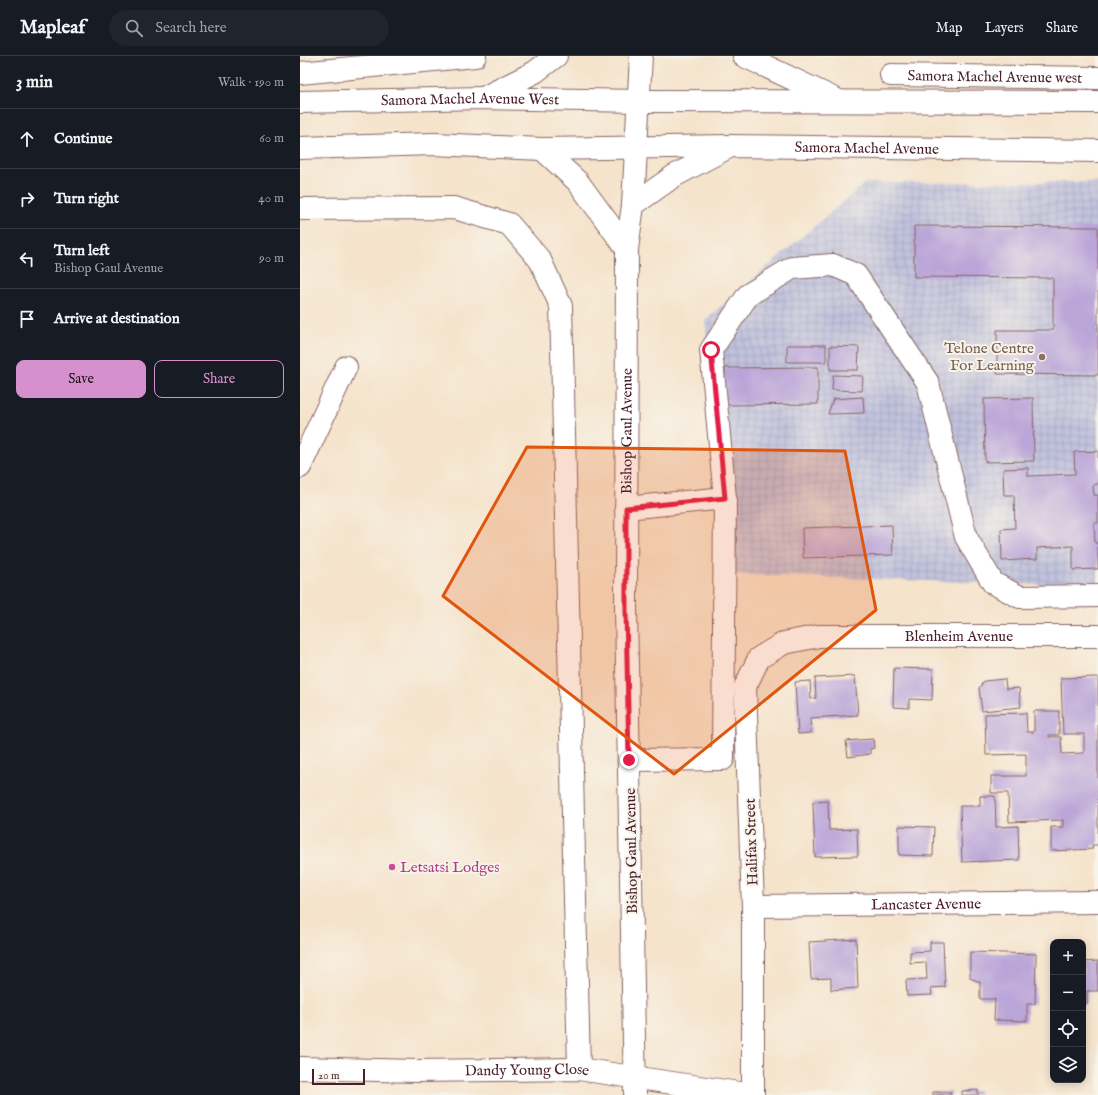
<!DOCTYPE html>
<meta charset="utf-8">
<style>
:root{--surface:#171b24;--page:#20242c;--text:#f1f3f6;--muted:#9ea1a6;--line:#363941;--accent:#d690ce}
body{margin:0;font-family:"IM FELL English",serif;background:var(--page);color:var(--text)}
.controls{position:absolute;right:12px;bottom:12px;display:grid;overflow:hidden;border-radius:8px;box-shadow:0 2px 10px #0003}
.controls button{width:36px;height:36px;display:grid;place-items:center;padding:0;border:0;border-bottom:1px solid var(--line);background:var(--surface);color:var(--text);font:20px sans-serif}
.scale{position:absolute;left:12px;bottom:10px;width:53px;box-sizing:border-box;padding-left:4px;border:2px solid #4a1f2b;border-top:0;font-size:11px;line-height:14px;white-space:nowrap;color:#4a1f2b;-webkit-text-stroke:3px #f7f3e8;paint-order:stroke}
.stop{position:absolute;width:12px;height:12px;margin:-9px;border:3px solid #e11d48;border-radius:50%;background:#fff}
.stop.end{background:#e11d48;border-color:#fff;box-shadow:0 1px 4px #0008}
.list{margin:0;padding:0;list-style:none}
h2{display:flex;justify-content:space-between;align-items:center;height:52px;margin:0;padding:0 16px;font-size:17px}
h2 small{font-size:13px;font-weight:400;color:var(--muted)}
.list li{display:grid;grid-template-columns:26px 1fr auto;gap:12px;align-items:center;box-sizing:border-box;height:60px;padding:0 16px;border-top:1px solid var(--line)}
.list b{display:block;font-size:15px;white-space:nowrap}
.list p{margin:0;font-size:13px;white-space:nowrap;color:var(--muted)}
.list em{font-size:13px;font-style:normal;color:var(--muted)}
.actions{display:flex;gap:8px;padding:12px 16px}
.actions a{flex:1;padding:9px 0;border:1px solid var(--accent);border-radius:8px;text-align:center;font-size:14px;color:var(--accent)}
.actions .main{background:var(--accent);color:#111}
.icon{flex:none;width:22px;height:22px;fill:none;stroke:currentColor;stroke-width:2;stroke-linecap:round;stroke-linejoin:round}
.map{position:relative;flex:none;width:798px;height:1039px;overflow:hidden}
header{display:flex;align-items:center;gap:24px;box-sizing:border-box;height:56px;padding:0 20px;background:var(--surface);border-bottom:1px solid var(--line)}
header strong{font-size:19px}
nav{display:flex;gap:22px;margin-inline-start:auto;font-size:14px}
.search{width:280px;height:36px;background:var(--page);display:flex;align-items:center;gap:10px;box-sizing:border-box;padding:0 14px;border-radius:22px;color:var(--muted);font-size:15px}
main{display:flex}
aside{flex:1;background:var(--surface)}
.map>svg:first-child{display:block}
</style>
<header>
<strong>Mapleaf</strong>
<div class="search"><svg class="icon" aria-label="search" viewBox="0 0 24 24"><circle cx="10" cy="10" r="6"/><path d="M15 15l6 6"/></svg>Search here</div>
<nav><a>Map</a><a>Layers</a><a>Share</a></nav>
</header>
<main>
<aside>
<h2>3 min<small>Walk · 190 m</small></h2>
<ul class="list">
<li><svg class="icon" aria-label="ahead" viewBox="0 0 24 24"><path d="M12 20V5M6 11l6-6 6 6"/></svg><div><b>Continue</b></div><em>60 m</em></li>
<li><svg class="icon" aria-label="right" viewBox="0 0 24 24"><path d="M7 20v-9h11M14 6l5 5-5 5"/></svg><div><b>Turn right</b></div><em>40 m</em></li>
<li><svg class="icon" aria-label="left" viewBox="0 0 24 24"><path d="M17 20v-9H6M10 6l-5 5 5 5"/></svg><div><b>Turn left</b><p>Bishop Gaul Avenue</p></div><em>90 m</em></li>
<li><svg class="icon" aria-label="arrive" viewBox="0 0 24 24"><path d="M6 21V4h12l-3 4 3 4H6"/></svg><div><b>Arrive at destination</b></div></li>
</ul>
<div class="actions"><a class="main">Save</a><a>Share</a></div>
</aside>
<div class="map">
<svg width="798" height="1039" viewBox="0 0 798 1039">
<defs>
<pattern id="industrial-grid" width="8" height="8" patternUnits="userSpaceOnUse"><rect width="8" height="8" fill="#c1c2dd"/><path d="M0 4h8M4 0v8" fill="none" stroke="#a7a6be"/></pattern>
</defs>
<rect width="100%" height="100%" fill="#f7f3e8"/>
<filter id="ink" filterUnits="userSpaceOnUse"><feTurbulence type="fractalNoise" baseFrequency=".025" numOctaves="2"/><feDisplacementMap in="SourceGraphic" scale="8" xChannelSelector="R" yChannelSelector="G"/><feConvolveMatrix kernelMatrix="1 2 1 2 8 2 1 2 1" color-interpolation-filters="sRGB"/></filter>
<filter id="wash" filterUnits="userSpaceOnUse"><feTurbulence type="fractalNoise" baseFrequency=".012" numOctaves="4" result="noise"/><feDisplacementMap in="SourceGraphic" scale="16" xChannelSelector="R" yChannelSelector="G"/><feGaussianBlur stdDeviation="0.9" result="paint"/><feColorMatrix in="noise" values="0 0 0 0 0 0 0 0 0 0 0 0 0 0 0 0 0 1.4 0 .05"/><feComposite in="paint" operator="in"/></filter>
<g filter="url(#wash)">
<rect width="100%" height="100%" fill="#f5e3cb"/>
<path fill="url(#industrial-grid)" d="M798 126V531L433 518 405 264 565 127Z"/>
<g id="blocks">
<path fill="#baa5d8" d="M614 170 798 171V319L697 318V274H753V222L614 221Z
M487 289H526V306H487Z
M530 290 559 291 558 314H530Z
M518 311V348L425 349V312Z
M533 319 563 320 562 335 532 334Z
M563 341 564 357 528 358 533 343Z
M733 342 734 405 685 406 684 343Z
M798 395V428L793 429 794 439H798V467H794L795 487H798V513L773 514V490L737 492V503L702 505 701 473 715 472 714 439H704L703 413 728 412V420L775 418 774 396Z
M592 469 593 499 503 502 502 472Z
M594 612 633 613 632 644 609 643V652L593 651Z
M555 620 558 659 510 662 511 677 498 678 495 626 510 625 511 643 516 642 515 622Z
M798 621V789H792L793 793 751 795V771H763V764L709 766 708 737H691V720H726V698L686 699 685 658 726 657 727 676H734V655H759V679H749V681H761L762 698 784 697V678H763L761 622Z
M705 623 706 633 719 632 721 651 682 655 679 632 684 625Z
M573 683 574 692 570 693V698L548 701 546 685Z
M680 740H695L696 771 718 770 719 804 662 806 660 750H680Z
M528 745 529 774 557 773 558 800 515 801 513 746Z
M599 770 634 771 633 800 599 799Z
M556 883 558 932 531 934V922L511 923 509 886Z
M630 886H643L645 931 631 932 632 939 607 940 606 924 627 923 626 906 610 907V896L630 895Z
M670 896 736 898 735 948H727V965L694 964 695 943H680V926L670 922Z
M798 905V935H787V948H783V906Z
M678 1034V1039H662V1035Z
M633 1036H651V1039H633Z"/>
</g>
</g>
<g filter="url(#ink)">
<use href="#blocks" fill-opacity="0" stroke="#866463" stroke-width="1"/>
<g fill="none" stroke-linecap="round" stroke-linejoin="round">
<defs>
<g id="minor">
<path d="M0 17 175 0"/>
<path id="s1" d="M591 19 798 22"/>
<path d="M0 153 154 152 209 168 240 204 261 250 279 1013"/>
<path d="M0 411 46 311"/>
<path d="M326 452 425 442"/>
<path d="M329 704 423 703 425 442 411 294 448 239 492 212 533 209 556 219 628 327 666 481 693 527 720 541 798 540"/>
<path id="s2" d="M453 850 798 846"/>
<path id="s3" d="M0 1012 116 1015 279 1013 452 1039"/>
<path id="s4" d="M453 1039V850L445 631 459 602 484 587 519 580H798"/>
</g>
<g id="major">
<path id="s5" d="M335 1039 326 554 327 193 333 149 341 0"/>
</g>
<g id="highway">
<path d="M444 0 535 43"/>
<path d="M185 41 235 16 256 0"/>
<path id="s6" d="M0 46 182 42 340 45 798 46"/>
<path id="s7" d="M0 92 134 88 242 93 430 90 798 95"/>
<path d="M242 93 278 126 327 193"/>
<path d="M333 149 374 120 427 92"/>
</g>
</defs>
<use href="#minor" stroke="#866463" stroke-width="24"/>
<use href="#major" stroke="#866463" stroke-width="24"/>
<use href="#highway" stroke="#866463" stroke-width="24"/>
<use href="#minor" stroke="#fff" stroke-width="22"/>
<use href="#major" stroke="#fff" stroke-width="22"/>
<use href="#highway" stroke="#fff" stroke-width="22"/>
</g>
</g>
<g fill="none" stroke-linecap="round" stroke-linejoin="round" filter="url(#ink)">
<path stroke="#e11d48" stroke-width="5" d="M329 704 326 554V452L425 442 411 294"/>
</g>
<path fill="#e0560e" fill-opacity="0.2" stroke="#e0560e" stroke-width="3" stroke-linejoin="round" d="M227 391 545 395 576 554 374 718 143 540Z"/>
<circle fill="#8d6e63" stroke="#f7f3e8" stroke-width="1.5" cx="742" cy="301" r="4"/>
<circle fill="#d1479c" stroke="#f7f3e8" stroke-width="1.5" cx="92" cy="811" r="4"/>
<g text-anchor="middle" stroke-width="4" stroke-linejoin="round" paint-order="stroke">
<g font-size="15" fill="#4a1f2b" stroke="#f7f3e8">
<text dy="5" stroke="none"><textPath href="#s1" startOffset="104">Samora Machel Avenue west</textPath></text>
<text dy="5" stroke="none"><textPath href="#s6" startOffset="170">Samora Machel Avenue West</textPath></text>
<text dy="5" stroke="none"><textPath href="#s7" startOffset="567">Samora Machel Avenue</textPath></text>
<text dy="5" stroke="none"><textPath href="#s5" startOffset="664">Bishop Gaul Avenue</textPath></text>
<text dy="5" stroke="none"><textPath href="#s4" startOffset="645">Blenheim Avenue</textPath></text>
<text transform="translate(451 786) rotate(-92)" y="5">Halifax Street</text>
<text transform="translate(331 795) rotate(-91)" y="5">Bishop Gaul Avenue</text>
<text dy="5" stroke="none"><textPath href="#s2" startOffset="173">Lancaster Avenue</textPath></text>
<text dy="5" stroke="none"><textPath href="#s3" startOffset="227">Dandy Young Close</textPath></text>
</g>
<g font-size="15" fill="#785e54" stroke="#f7f3e8" text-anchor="end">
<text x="734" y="297">Telone Centre<tspan x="734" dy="17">For Learning</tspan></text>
</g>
<g font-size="15" fill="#b23c85" stroke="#f7f3e8" text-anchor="start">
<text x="100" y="816">Letsatsi Lodges</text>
</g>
</g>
</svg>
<div class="controls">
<button>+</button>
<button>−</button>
<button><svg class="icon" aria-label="locate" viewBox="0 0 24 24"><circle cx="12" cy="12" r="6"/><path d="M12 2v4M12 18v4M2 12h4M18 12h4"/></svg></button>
<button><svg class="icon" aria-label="layers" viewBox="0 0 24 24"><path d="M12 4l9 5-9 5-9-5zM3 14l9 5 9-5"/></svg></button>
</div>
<div class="scale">20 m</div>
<div class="stop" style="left:411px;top:294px"></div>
<div class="stop end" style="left:329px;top:704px"></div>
</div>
</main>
